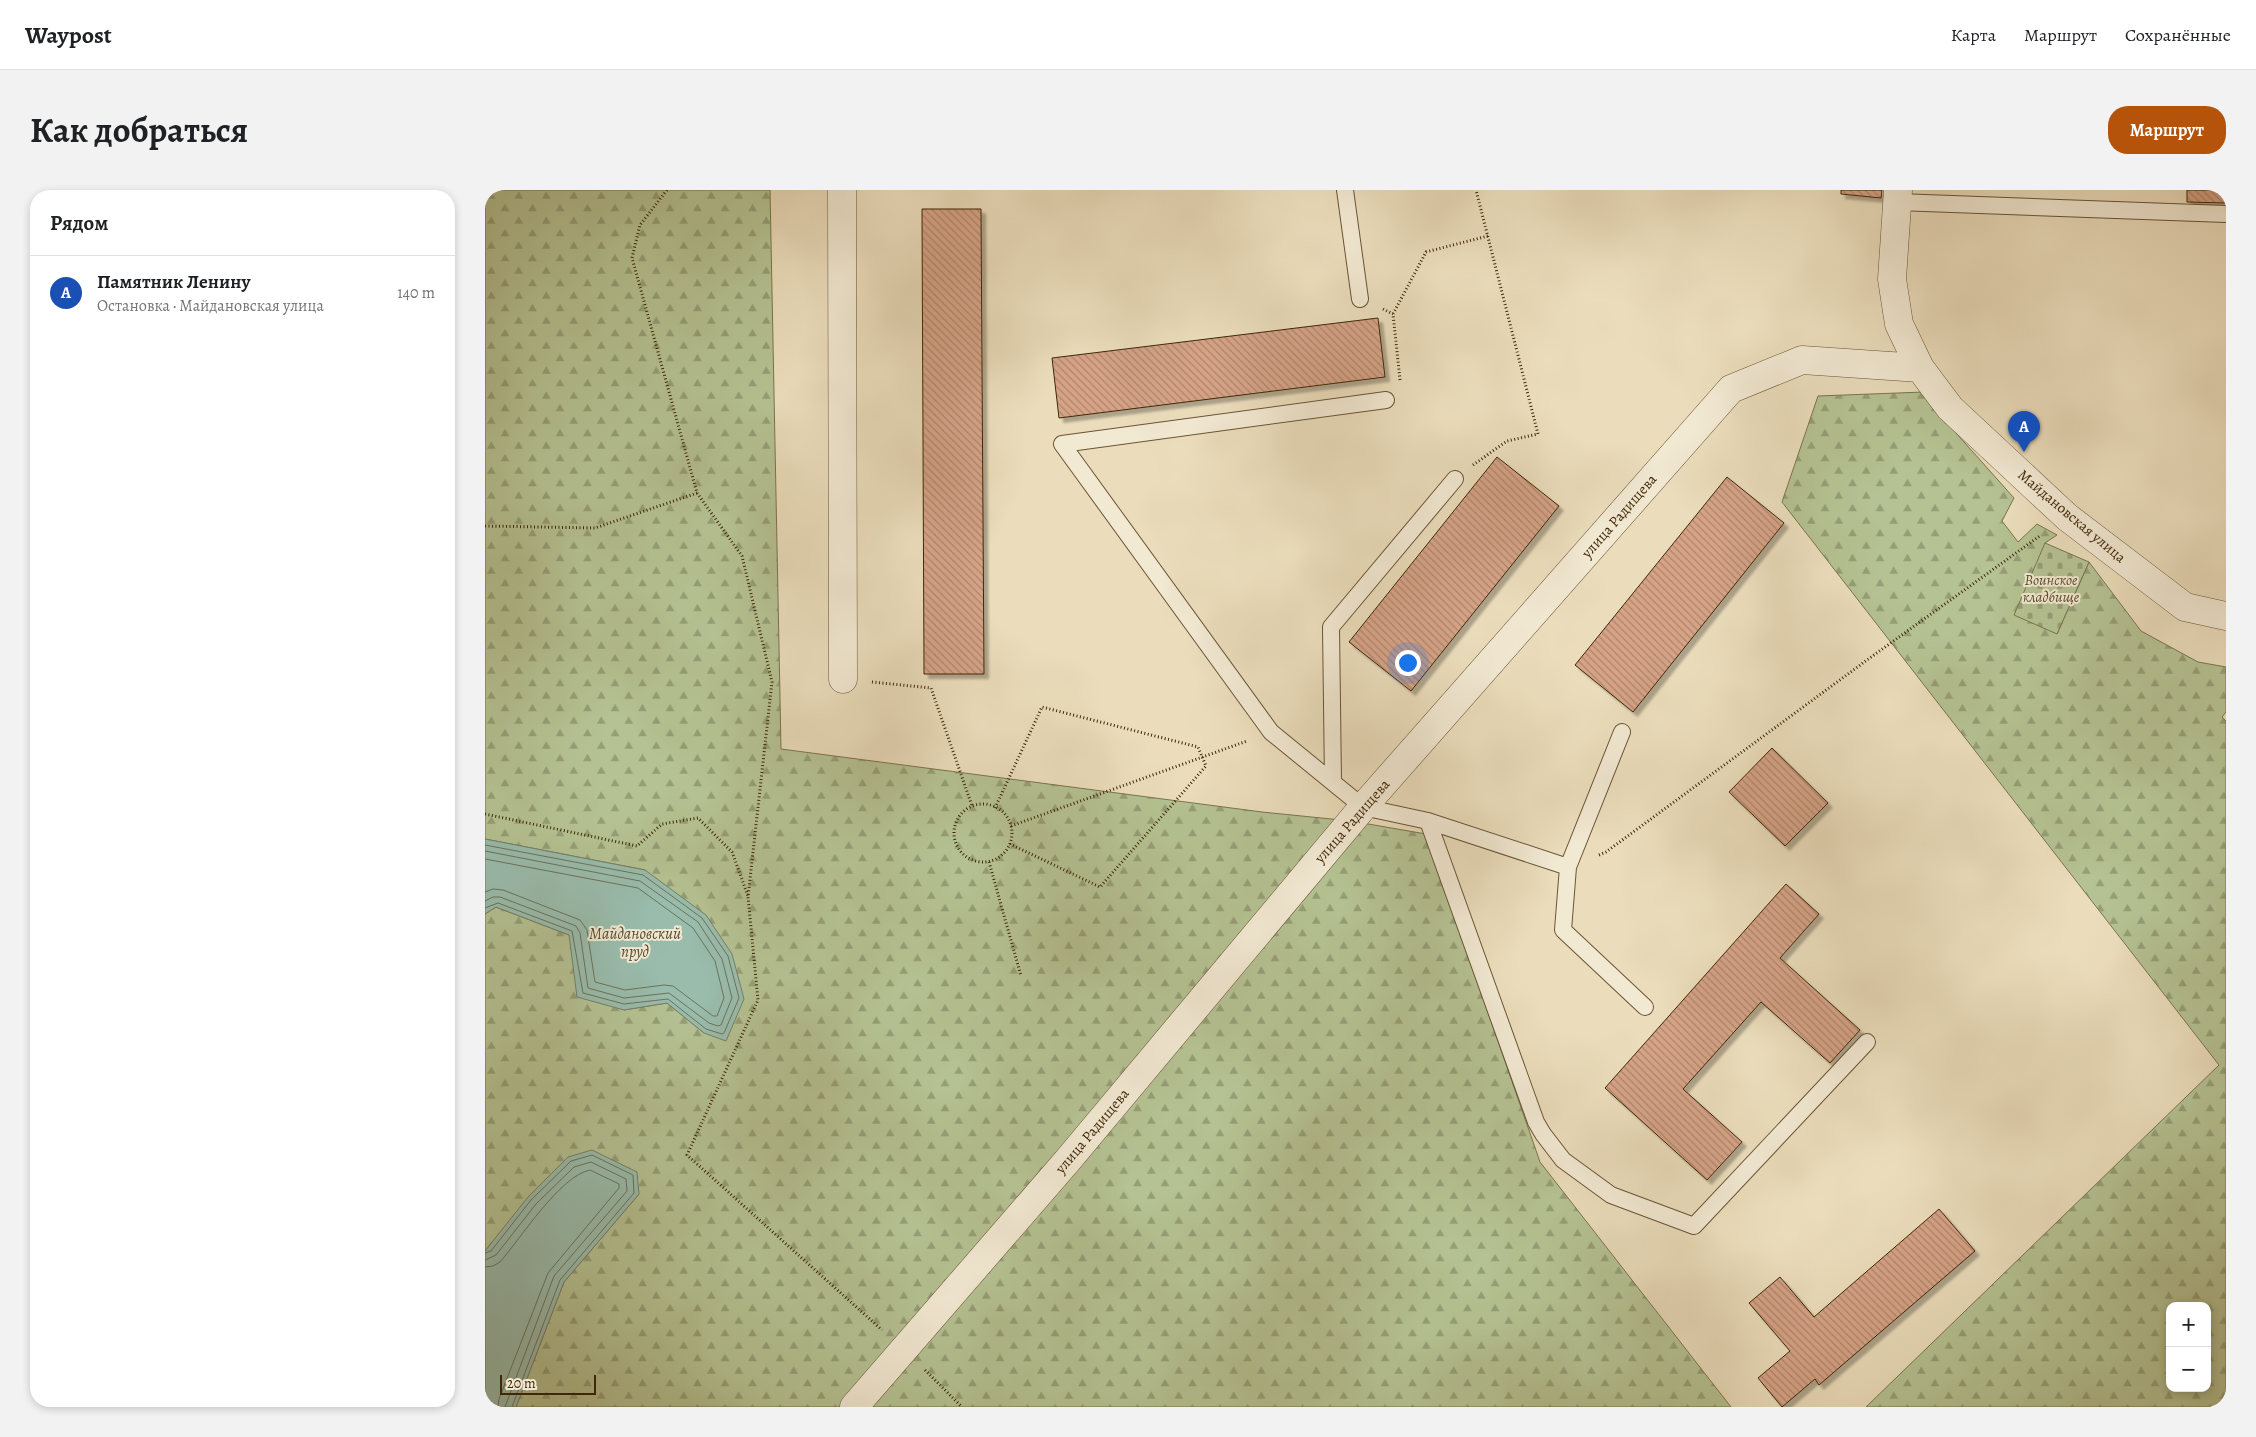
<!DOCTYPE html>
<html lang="ru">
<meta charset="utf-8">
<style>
:root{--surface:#fff;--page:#f2f2f2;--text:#202124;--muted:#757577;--line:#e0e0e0;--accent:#b45309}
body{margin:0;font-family:Alegreya,serif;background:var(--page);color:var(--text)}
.controls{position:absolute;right:15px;bottom:15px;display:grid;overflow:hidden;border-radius:10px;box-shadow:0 2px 8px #0003}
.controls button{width:45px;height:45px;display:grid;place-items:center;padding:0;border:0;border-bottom:1px solid var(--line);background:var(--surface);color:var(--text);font:25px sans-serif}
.scale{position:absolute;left:15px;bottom:12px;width:96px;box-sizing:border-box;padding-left:5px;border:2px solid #3f2707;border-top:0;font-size:14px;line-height:18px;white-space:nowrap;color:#3f2707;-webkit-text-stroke:4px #f2e9d3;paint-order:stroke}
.you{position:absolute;left:922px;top:472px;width:18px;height:18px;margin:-12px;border:4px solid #fff;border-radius:50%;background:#1a73e8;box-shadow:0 0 0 8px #1a73e833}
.badge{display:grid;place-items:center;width:32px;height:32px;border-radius:50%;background:var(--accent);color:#fff;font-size:16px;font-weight:700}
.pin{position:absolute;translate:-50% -41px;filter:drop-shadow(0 1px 2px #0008)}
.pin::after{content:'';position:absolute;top:26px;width:18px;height:15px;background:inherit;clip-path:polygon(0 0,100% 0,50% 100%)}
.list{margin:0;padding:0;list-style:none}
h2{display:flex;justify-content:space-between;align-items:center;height:65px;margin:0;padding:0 20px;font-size:21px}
h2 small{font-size:16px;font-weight:400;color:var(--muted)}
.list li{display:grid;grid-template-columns:32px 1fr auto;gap:15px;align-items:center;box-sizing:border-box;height:75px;padding:0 20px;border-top:1px solid var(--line)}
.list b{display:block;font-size:19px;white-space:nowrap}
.list p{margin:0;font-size:16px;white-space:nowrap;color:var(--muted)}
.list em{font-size:16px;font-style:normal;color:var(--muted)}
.map{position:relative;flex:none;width:1741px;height:1217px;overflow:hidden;border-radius:20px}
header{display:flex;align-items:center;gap:30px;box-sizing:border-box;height:70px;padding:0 25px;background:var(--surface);border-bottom:1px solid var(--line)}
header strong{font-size:24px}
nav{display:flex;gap:28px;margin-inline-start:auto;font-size:18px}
.intro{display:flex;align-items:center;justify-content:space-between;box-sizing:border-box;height:120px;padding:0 30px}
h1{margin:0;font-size:35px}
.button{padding:12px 22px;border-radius:20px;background:var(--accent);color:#fff;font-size:18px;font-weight:700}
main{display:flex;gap:30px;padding:0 30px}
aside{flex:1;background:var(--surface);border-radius:20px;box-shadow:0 2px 8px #0003}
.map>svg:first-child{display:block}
</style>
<header>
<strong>Waypost</strong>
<nav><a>Карта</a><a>Маршрут</a><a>Сохранённые</a></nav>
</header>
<div class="intro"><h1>Как добраться</h1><a class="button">Маршрут</a></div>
<main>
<aside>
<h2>Рядом<small></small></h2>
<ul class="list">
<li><span class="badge" style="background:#1a4fb4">A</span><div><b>Памятник Ленину</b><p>Остановка · Майдановская улица</p></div><em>140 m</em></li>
</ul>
</aside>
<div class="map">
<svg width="1741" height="1217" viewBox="0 0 1741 1217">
<defs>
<pattern id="forest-firs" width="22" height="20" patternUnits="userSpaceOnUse" patternTransform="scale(1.25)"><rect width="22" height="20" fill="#b5c293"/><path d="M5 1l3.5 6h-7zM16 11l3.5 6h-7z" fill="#959e76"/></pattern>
<pattern id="cemetery-stones" width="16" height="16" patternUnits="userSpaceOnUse" patternTransform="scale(1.25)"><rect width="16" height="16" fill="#b5c293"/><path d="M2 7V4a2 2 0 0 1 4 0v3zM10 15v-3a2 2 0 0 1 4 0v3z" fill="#959e76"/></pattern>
<pattern id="building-back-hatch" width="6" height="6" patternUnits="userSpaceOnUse" patternTransform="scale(1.25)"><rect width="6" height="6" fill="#d6a387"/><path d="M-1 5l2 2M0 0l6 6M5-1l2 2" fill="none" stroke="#af856c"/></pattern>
<filter id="shadow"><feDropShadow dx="4.5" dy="4.5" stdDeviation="1" flood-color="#0004"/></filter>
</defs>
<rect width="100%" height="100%" fill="#ebddbc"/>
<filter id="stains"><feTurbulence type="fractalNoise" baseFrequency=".004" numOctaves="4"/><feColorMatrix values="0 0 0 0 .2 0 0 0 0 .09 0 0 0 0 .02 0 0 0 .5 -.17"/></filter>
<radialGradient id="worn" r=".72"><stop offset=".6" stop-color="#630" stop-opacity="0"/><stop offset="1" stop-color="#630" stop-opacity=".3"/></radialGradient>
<path fill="url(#forest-firs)" stroke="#7a744d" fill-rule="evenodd" d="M0 0H285L296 559 777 622 866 631 941 644 1055 972 1246 1217H31L79 1092 154 1004 0 1061V724L11 717 84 745 139 820 182 813 219 843 160 680 0 649Z
M1439 202 1463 234 1529 308 1517 331 1533 352 1552 334 1572 345 1560 353 1572 444 1604 372 1656 441 1713 472 1741 477V522L1737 527 1741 531V1217H1381L1734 875 1297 312 1333 206ZM1685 1116H1722V1198H1685Z"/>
<path fill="url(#cemetery-stones)" stroke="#7a744d" d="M1560 353 1604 372 1572 444 1529 425Z"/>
<path fill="#99bcac" stroke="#75806a" d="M0 649 160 680 221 725 247 764 259 809 241 851 219 843 182 813 139 820 92 807 84 745 11 717 0 724Z
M107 960 152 982 154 1004 79 1092 31 1217H0V1061L43 1007 83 967Z"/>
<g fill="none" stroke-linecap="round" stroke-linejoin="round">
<path stroke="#6c725a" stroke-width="1" d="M0 655 158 685 217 728 243 766 254 808 239 843 237 844 221 839 183 809 139 814 98 803 87 741 13 713 0 718
M0 661 155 691 213 732 237 769 247 808 236 835 233 836 224 833 184 803 139 808 103 798 95 743 91 736 15 707H8L0 711
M0 669 153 698 208 738 230 771 239 808 232 826H228L188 796 179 795 140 800 110 792 102 740 95 730 18 700 8 699 0 702
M0 1063 6 1061 46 1010 86 971 107 965 148 985 149 1003 75 1090 27 1217
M0 1070 11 1065 51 1014 89 977 106 972 141 989 142 1001 69 1086 20 1217
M0 1077 8 1076 15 1072C36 1048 75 986 105 980L134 994V998L63 1083 14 1209 13 1217"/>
</g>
<path fill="url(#building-back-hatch)" stroke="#3f2707" filter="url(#shadow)" d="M1356 0H1397L1396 8 1356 4Z
M1702 0H1741V13L1702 12Z
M437 19H496L499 484H439Z
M893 128 900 187 574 228 567 168Z
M1012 267 1074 316 926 501 864 452Z
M1242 287 1299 333 1148 522 1090 475Z
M1287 558 1343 613 1300 656 1244 602Z
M1301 694 1334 724 1295 768 1375 840 1345 873 1276 812 1198 899 1257 952 1222 990 1120 898Z
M1454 1019 1490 1061 1334 1195 1330 1189 1297 1217 1273 1188 1305 1161 1264 1113 1295 1087 1329 1127Z"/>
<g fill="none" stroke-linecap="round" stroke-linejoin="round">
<defs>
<path id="lane" d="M860 0 875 109
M1412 12 1741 24
M901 210 577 254 786 542 878 617 943 631 1083 677
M1137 542 1083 677 1078 740 1160 817
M848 592 846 437 970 289
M943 631 1051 932 1058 944 1078 970 1126 1005 1209 1036 1382 852"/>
<path id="street" d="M357 0 358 489
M1413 0 1407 89 1414 134 1435 178 1465 218 1582 327 1700 417 1741 426
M369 1217 583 970 878 617 1246 199 1317 170 1435 178"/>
</defs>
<use href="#lane" stroke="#6a5434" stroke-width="18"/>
<use href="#street" stroke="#6a5434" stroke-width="29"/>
<path stroke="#3f2707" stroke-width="3" stroke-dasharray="1 2.5" stroke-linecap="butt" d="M182 0 155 35 147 68 212 303 257 366 287 492 263 707 273 810 202 965 397 1140
M898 119 908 124
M915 190 908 124 941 62 1003 46
M988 275 1022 251 1053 244 991 0
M0 336 110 338 212 303
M387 492 446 498 487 616
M469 643a29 29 0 1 1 58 0a29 29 0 1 1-58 0Z
M510 618 557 517 713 557 721 576 615 697 525 654
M0 624 152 656 177 634 213 628 247 662 263 706
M526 636 762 551
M1114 665 1121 662 1382 470 1556 345
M504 672 536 786
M440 1180 477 1217"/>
<use href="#lane" stroke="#f2e9d3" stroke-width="16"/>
<use href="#street" stroke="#f2e9d3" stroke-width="28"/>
</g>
<g text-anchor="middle" stroke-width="4" stroke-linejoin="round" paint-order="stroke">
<g font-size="15" fill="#3f2707" stroke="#f2e9d3">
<text transform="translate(1134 326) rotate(-49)" y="5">улица Радищева</text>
<text transform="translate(1587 326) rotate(40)" y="5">Майдановская улица</text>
<text transform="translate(867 631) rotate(-49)" y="5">улица Радищева</text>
<text transform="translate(607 941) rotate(-50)" y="5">улица Радищева</text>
</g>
<g font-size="15" font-style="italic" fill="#5c4e2a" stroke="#f2e9d3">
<text x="1566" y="395">Воинское<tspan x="1566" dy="17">кладбище</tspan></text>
</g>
<g font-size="16" font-style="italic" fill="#564c30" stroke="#f2e9d3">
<text x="150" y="749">Майдановский<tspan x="150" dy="18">пруд</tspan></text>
</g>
</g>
<rect width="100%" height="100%" filter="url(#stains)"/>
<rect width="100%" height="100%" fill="url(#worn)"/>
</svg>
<div class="controls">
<button>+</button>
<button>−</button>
</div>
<div class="scale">20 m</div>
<div class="you"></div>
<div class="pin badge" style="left:1539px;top:262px;background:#1a4fb4">A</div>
</div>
</main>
